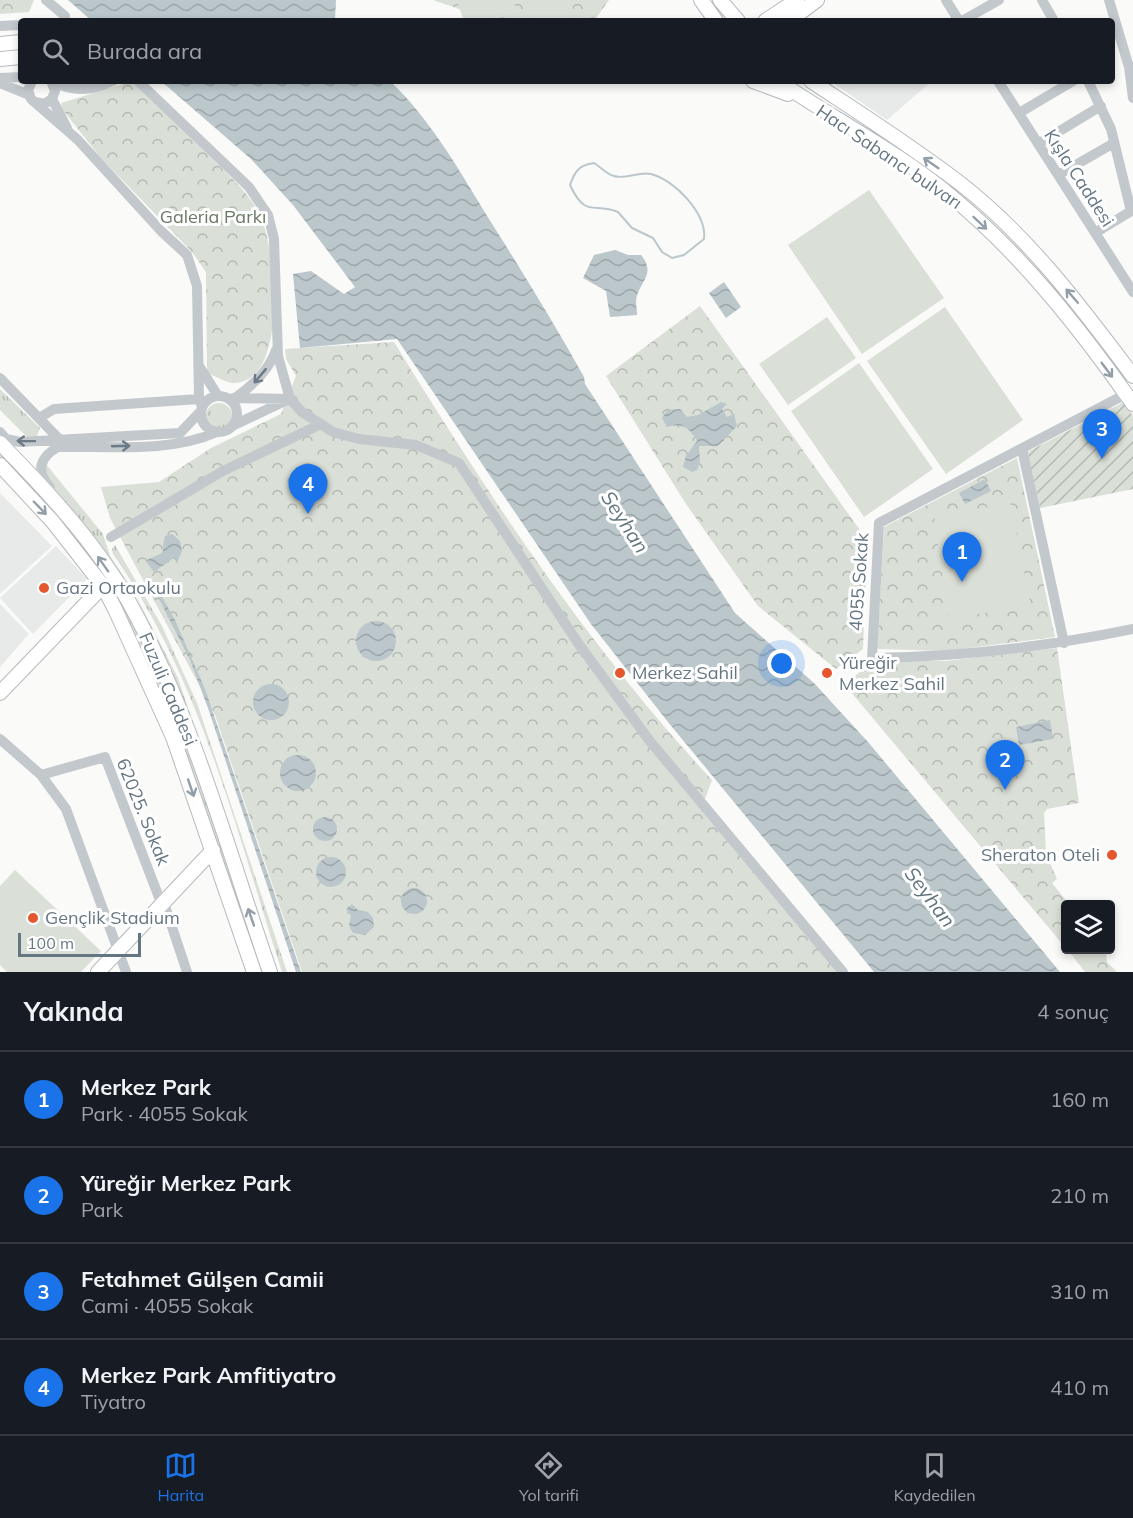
<!DOCTYPE html>
<html lang="tr">
<meta charset="utf-8">
<style>
:root{--surface:#171b24;--page:#20242c;--text:#f1f3f6;--muted:#9ea1a6;--line:#363941;--accent:#1a73e8}
body{margin:0;font-family:Mulish,sans-serif;background:var(--page);color:var(--text)}
.controls{position:absolute;right:18px;bottom:18px;display:grid;overflow:hidden;border-radius:6px;box-shadow:0 3px 9px #0003}
.controls button{width:54px;height:54px;display:grid;place-items:center;padding:0;border:0;border-bottom:2px solid var(--line);background:var(--surface);color:var(--text);font:30px sans-serif}
.scale{position:absolute;left:18px;bottom:15px;width:123px;box-sizing:border-box;padding-left:6px;border:3px solid #657683;border-top:0;font-size:16px;line-height:21px;white-space:nowrap;color:#657683;-webkit-text-stroke:4px #fff;paint-order:stroke}
.you{position:absolute;left:782px;top:664px;width:21px;height:21px;margin:-15px;border:4px solid #fff;border-radius:50%;background:#1a73e8;box-shadow:0 0 0 9px #1a73e833}
.badge{display:grid;place-items:center;width:39px;height:39px;border-radius:50%;background:var(--accent);color:#fff;font-size:20px;font-weight:700}
.pin{position:absolute;translate:-50% -50px;filter:drop-shadow(0 2px 3px #0008)}
.pin::after{content:'';position:absolute;top:32px;width:21px;height:18px;background:inherit;clip-path:polygon(0 0,100% 0,50% 100%)}
.list{margin:0;padding:0;list-style:none}
h2{display:flex;justify-content:space-between;align-items:center;height:78px;margin:0;padding:0 24px;font-size:26px}
h2 small{font-size:20px;font-weight:400;color:var(--muted)}
.list li{display:grid;grid-template-columns:39px 1fr auto;gap:18px;align-items:center;box-sizing:border-box;height:96px;padding:0 24px;border-top:2px solid var(--line)}
.list b{display:block;font-size:22px;white-space:nowrap}
.list p{margin:0;font-size:20px;white-space:nowrap;color:var(--muted)}
.list em{font-size:20px;font-style:normal;color:var(--muted)}
.icon{flex:none;width:33px;height:33px;fill:none;stroke:currentColor;stroke-width:2;stroke-linecap:round;stroke-linejoin:round}
.map{position:relative;flex:none;width:1133px;height:972px;overflow:hidden}
.search{position:absolute;background:var(--surface);box-shadow:0 3px 9px #0003;left:18px;right:18px;top:18px;height:66px;display:flex;align-items:center;gap:15px;box-sizing:border-box;padding:0 21px;border-radius:6px;color:var(--muted);font-size:22px}
.sheet{height:462px;background:var(--surface)}
nav{display:flex;justify-content:space-around;align-items:center;box-sizing:border-box;height:84px;border-top:2px solid var(--line);background:var(--surface);font-size:16px;color:var(--muted)}
nav a{display:grid;justify-items:center;gap:3px}
nav .on{color:var(--accent)}
.map>svg:first-child{display:block}
</style>
<div class="map">
<svg width="1133" height="972" viewBox="0 0 1133 972">
<defs>
<pattern id="grass-tufts" width="24" height="20" patternUnits="userSpaceOnUse" patternTransform="scale(1.5)"><rect width="24" height="20" fill="#dadfd7"/><path d="M3 7l-1-3M5 7V3M7 7l1-3M15 17l-1-3M17 17v-4M19 17l1-3" fill="none" stroke="#b4b9b4"/></pattern>
<pattern id="park-crowns" width="20" height="18" patternUnits="userSpaceOnUse" patternTransform="scale(1.5)"><rect width="20" height="18" fill="#dadfd7"/><path d="M2 6a3 3 0 1 1 6 0M12 15a3 3 0 1 1 6 0" fill="none" stroke="#b4b9b4"/></pattern>
<pattern id="garden-furrows" width="10" height="10" patternUnits="userSpaceOnUse" patternTransform="scale(1.5)"><rect width="10" height="10" fill="#dadfd7"/><path d="M-1 1l2-2M0 10L10 0M9 11l2-2" fill="none" stroke="#b4b9b4"/></pattern>
<pattern id="water-waves" width="16" height="10" patternUnits="userSpaceOnUse" patternTransform="scale(1.5)"><rect width="16" height="10" fill="#bbc7cb"/><path d="M0 5q4-4 8 0t8 0" fill="none" stroke="#9ca6aa"/></pattern>
</defs>
<rect width="100%" height="100%" fill="#fafaf8"/>
<path fill="#e8e9e9" d="M830 81H932L887 120Z
M0 493 52 546 0 594Z
M56 546 87 579 33 634 0 598Z
M0 604 29 634 0 667Z"/>
<path fill="url(#grass-tufts)" d="M0 389 40 428 37 436 27 437 0 410Z
M206 416a13 13 0 1 1 26 0a13 13 0 1 1-26 0Z
M0 452C45 497 91 547 122 603 187 717 221 849 263 972H260L183 747 138 641 118 604 21 479 0 457Z
M45 463 103 534 110 556 133 590 130 591 44 477Z
M115 545 162 626 197 703 287 972H282C236 830 200 678 113 554L112 549Z
M134 592 178 678 277 972H274L192 724 175 679Z"/>
<path fill="url(#park-crowns)" d="M0 0H34L29 12 0 14Z
M433 0H609L594 21H494Z
M133 81C158 106 183 130 208 155 226 173 247 190 259 213 276 245 290 384 233 383 225 382 215 376 207 373L206 272 192 252 101 158 62 109 61 103Z
M700 306 867 540 863 649 836 669 758 606 686 504 606 376Z
M394 342C488 495 589 648 712 780L702 807 839 972H302L215 715 110 518 101 487 159 482 211 448 281 414 296 376 286 359 285 349Z
M1017 458 1055 637 945 651 877 649 884 527Z
M1057 648 1079 803 1047 809 1044 813 1046 854 1057 879 1052 883 1069 904H1066L1065 947 845 685 872 661H945Z
M1068 950H1106L1107 962 1117 972H1085Z"/>
<path fill="url(#garden-furrows)" d="M1124 402 1133 416V489L1040 508 1027 452Z"/>
<path fill="#dadfd7" d="M460 0H513L516 8 481 21H464L457 1Z
M526 0H570L576 17 564 21H532Z
M869 190 944 298 862 354 788 245Z
M945 307 1023 420 946 474 867 361Z
M827 317 856 358 788 405 759 364Z
M859 363 933 469 864 517 791 411Z
M1011 504 1031 607 948 618 934 515Z
M15 870 101 951 81 972H7L0 965V886Z"/>
<path fill="url(#water-waves)" d="M68 0H336L335 21H92Z
M161 81H390C431 120 459 170 489 219 522 271 554 323 584 377L585 384 735 613 814 683 868 742 1060 972H874L668 722 591 624 397 339 300 348 293 274 311 271 344 294 355 287 293 205 251 159Z
M615 250 628 255H641C655 272 643 279 637 295 635 301 637 309 637 315L610 317 606 291 583 278 594 255Z
M724 282 741 307 726 318 709 293Z
M721 402 727 404 722 409 727 417 734 414 737 426 718 446H699L700 462 697 470 692 472 683 467 686 456 697 441C689 427 683 423 667 427L662 418 667 410 680 409 687 417 698 415Z
M985 479 991 491 965 504 959 493Z
M172 534 180 541 182 551 178 560 173 558 154 572 147 563 148 559C169 551 160 555 165 536Z
M153 581 175 620 205 689 301 972H296L208 708 190 660 151 583Z
M356 641a20 20 0 1 1 40 0a20 20 0 1 1-40 0Z
M253 702a18 18 0 1 1 36 0a18 18 0 1 1-36 0Z
M1050 720 1053 739 1019 745 1016 727Z
M280 773a18 18 0 1 1 36 0a18 18 0 1 1-36 0Z
M313 829a12 12 0 1 1 24 0a12 12 0 1 1-24 0Z
M316 872a15 15 0 1 1 30 0a15 15 0 1 1-30 0Z
M401 901a13 13 0 1 1 26 0a13 13 0 1 1-26 0Z
M352 904 358 910 368 912 373 918 374 927 365 935 353 933 349 926 351 916 346 909Z"/>
<g fill="none" stroke-linecap="round" stroke-linejoin="round">
<path stroke="#bbc7cb" stroke-width="2" d="M594 163C601 167 606 174 614 176 625 180 639 171 651 174 675 180 707 214 704 239L684 255 672 258 662 252 653 238 632 228 618 212C593 202 586 219 570 185 575 171 579 165 594 163Z"/>
<defs>
<path id="major" d="M701 0 716 21
M720 0 738 21
M765 21 797 0
M789 21 817 0
M0 44 21 42
M0 59 21 57
M753 81 788 94
M778 81C835 120 900 153 953 198 1023 256 1081 330 1133 404
M811 81C861 114 913 147 961 184 1029 237 1082 308 1133 376
M0 443C47 491 96 543 129 602 193 717 227 848 270 972
M0 465 53 522 103 586 115 609 173 737 254 972
M0 693 103 586
M98 972 213 850"/>
</defs>
<use href="#major" stroke="#b5babe" stroke-width="16"/>
<path stroke="#c3c8cc" stroke-width="10" d="M46 0 65 16 64 21
M946 0 959 21
M1042 0 1054 21
M1109 0 1129 67 1133 98
M962 21 999 0
M0 26 21 25
M0 78 21 77
M32 81 28 90 31 99 78 140 161 231 187 255 197 286 199 399 202 407
M138 81 249 187 268 215 274 239 278 356 290 399 302 412 333 432 359 439 416 445 459 463 578 643 649 740 843 972
M998 81 1133 292
M1088 81 1111 129 1131 211 1095 233
M53 82C74 92 92 91 113 81
M0 83 29 95
M52 99 67 128
M35 102 44 104 52 99 55 91 51 81
M1019 113 1073 81
M1038 144 1101 106
M1058 175 1114 143
M199 366 218 396
M0 378 60 440
M1126 394 879 523 872 658C960 657 1046 647 1133 629
M201 414a18 18 0 1 1 36 0a18 18 0 1 1-36 0Z
M233 398 290 399
M235 398C252 386 269 371 276 350
M39 418 54 409 199 399
M232 426 287 400
M0 432 6 439 20 442 180 433 201 411
M1022 449 1064 643
M50 487C35 471 40 457 58 447 110 446 170 453 217 432
M111 537 223 471 321 424
M0 739 41 775 66 809 126 972
M41 775 105 757 160 900 164 903 187 972"/>
<use href="#major" stroke="#fff" stroke-width="14"/>
</g>
<defs><path id="oneway-shaft" d="M-6 0H5M1.5-3L5.5 0L1.5 3" fill="none" stroke-width="1.6" stroke-linecap="round" stroke-linejoin="round" transform="scale(1.5)"/></defs>
<g stroke="#939fa8">
<use href="#oneway-shaft" transform="translate(931 163) rotate(-145)"/>
<use href="#oneway-shaft" transform="translate(980 223) rotate(43)"/>
<use href="#oneway-shaft" transform="translate(1072 296) rotate(-131)"/>
<use href="#oneway-shaft" transform="translate(1107 370) rotate(53)"/>
<use href="#oneway-shaft" transform="translate(40 508) rotate(46)"/>
<use href="#oneway-shaft" transform="translate(103 564) rotate(-125)"/>
<use href="#oneway-shaft" transform="translate(191 788) rotate(71)"/>
<use href="#oneway-shaft" transform="translate(251 917) rotate(-109)"/>
</g>
<g stroke="#6a7a87">
<use href="#oneway-shaft" transform="translate(260 376) rotate(130)"/>
<use href="#oneway-shaft" transform="translate(26 441) rotate(-179)"/>
<use href="#oneway-shaft" transform="translate(121 446) rotate(-2)"/>
</g>
<g fill="#e4572e" stroke="#fff" stroke-width="2">
<circle cx="44" cy="588" r="6"/>
<circle cx="620" cy="673" r="6"/>
<circle cx="827" cy="673" r="6"/>
<circle cx="1112" cy="855" r="6"/>
<circle cx="33" cy="918" r="6"/>
</g>
<g text-anchor="middle" stroke-width="6" stroke-linejoin="round" paint-order="stroke">
<g font-size="18" fill="#657683" stroke="#fff">
<text transform="translate(889 157) rotate(34)" y="6">Hacı Sabancı bulvarı</text>
<text transform="translate(1079 178) rotate(57)" y="6">Kışla Caddesi</text>
<text transform="translate(859 582) rotate(-86)" y="6">4055 Sokak</text>
<text transform="translate(168 689) rotate(67)" y="6">Fuzuli Caddesi</text>
<text transform="translate(143 812) rotate(68)" y="6">62025. Sokak</text>
</g>
<g font-size="18" fill="#687a64" stroke="#fff">
<text x="213" y="223">Galeria Parkı</text>
</g>
<g font-size="18" fill="#657683" stroke="#fff" text-anchor="start">
<text x="56" y="594">Gazi Ortaokulu</text>
<text x="839" y="669">Yüreğir<tspan x="839" dy="21">Merkez Sahil</tspan></text>
<text x="632" y="679">Merkez Sahil</text>
<text x="1100" y="861" text-anchor="end">Sheraton Oteli</text>
<text x="45" y="924">Gençlik Stadium</text>
</g>
<g font-size="20" font-style="italic" fill="#60757c" stroke="#fff">
<text transform="translate(625 522) rotate(57)" y="7">Seyhan</text>
<text transform="translate(930 897) rotate(53)" y="7">Seyhan</text>
</g>
</g>
</svg>
<div class="controls">
<button><svg class="icon" aria-label="layers" viewBox="0 0 24 24"><path d="M12 4l9 5-9 5-9-5zM3 14l9 5 9-5"/></svg></button>
</div>
<div class="scale">100 m</div>
<div class="you"></div>
<div class="pin badge" style="left:962px;top:582px">1</div>
<div class="pin badge" style="left:1005px;top:790px">2</div>
<div class="pin badge" style="left:1102px;top:459px">3</div>
<div class="pin badge" style="left:308px;top:514px">4</div>
<div class="search"><svg class="icon" aria-label="search" viewBox="0 0 24 24"><circle cx="10" cy="10" r="6"/><path d="M15 15l6 6"/></svg>Burada ara</div>
</div>
<section class="sheet">
<h2>Yakında<small>4 sonuç</small></h2>
<ul class="list">
<li><span class="badge">1</span><div><b>Merkez Park</b><p>Park · 4055 Sokak</p></div><em>160 m</em></li>
<li><span class="badge">2</span><div><b>Yüreğir Merkez Park</b><p>Park</p></div><em>210 m</em></li>
<li><span class="badge">3</span><div><b>Fetahmet Gülşen Camii</b><p>Cami · 4055 Sokak</p></div><em>310 m</em></li>
<li><span class="badge">4</span><div><b>Merkez Park Amfitiyatro</b><p>Tiyatro</p></div><em>410 m</em></li>
</ul>
</section>
<nav>
<a class="on"><svg class="icon" aria-label="map" viewBox="0 0 24 24"><path d="M3 6l6-2 6 2 6-2v14l-6 2-6-2-6 2zM9 4v14M15 6v14"/></svg>Harita</a>
<a><svg class="icon" aria-label="directions" viewBox="0 0 24 24"><path d="M12 3l9 9-9 9-9-9zM9 14v-3h6M13 9l2 2-2 2"/></svg>Yol tarifi</a>
<a><svg class="icon" aria-label="saved" viewBox="0 0 24 24"><path d="M7 4h10v16l-5-4-5 4z"/></svg>Kaydedilen</a>
</nav>
